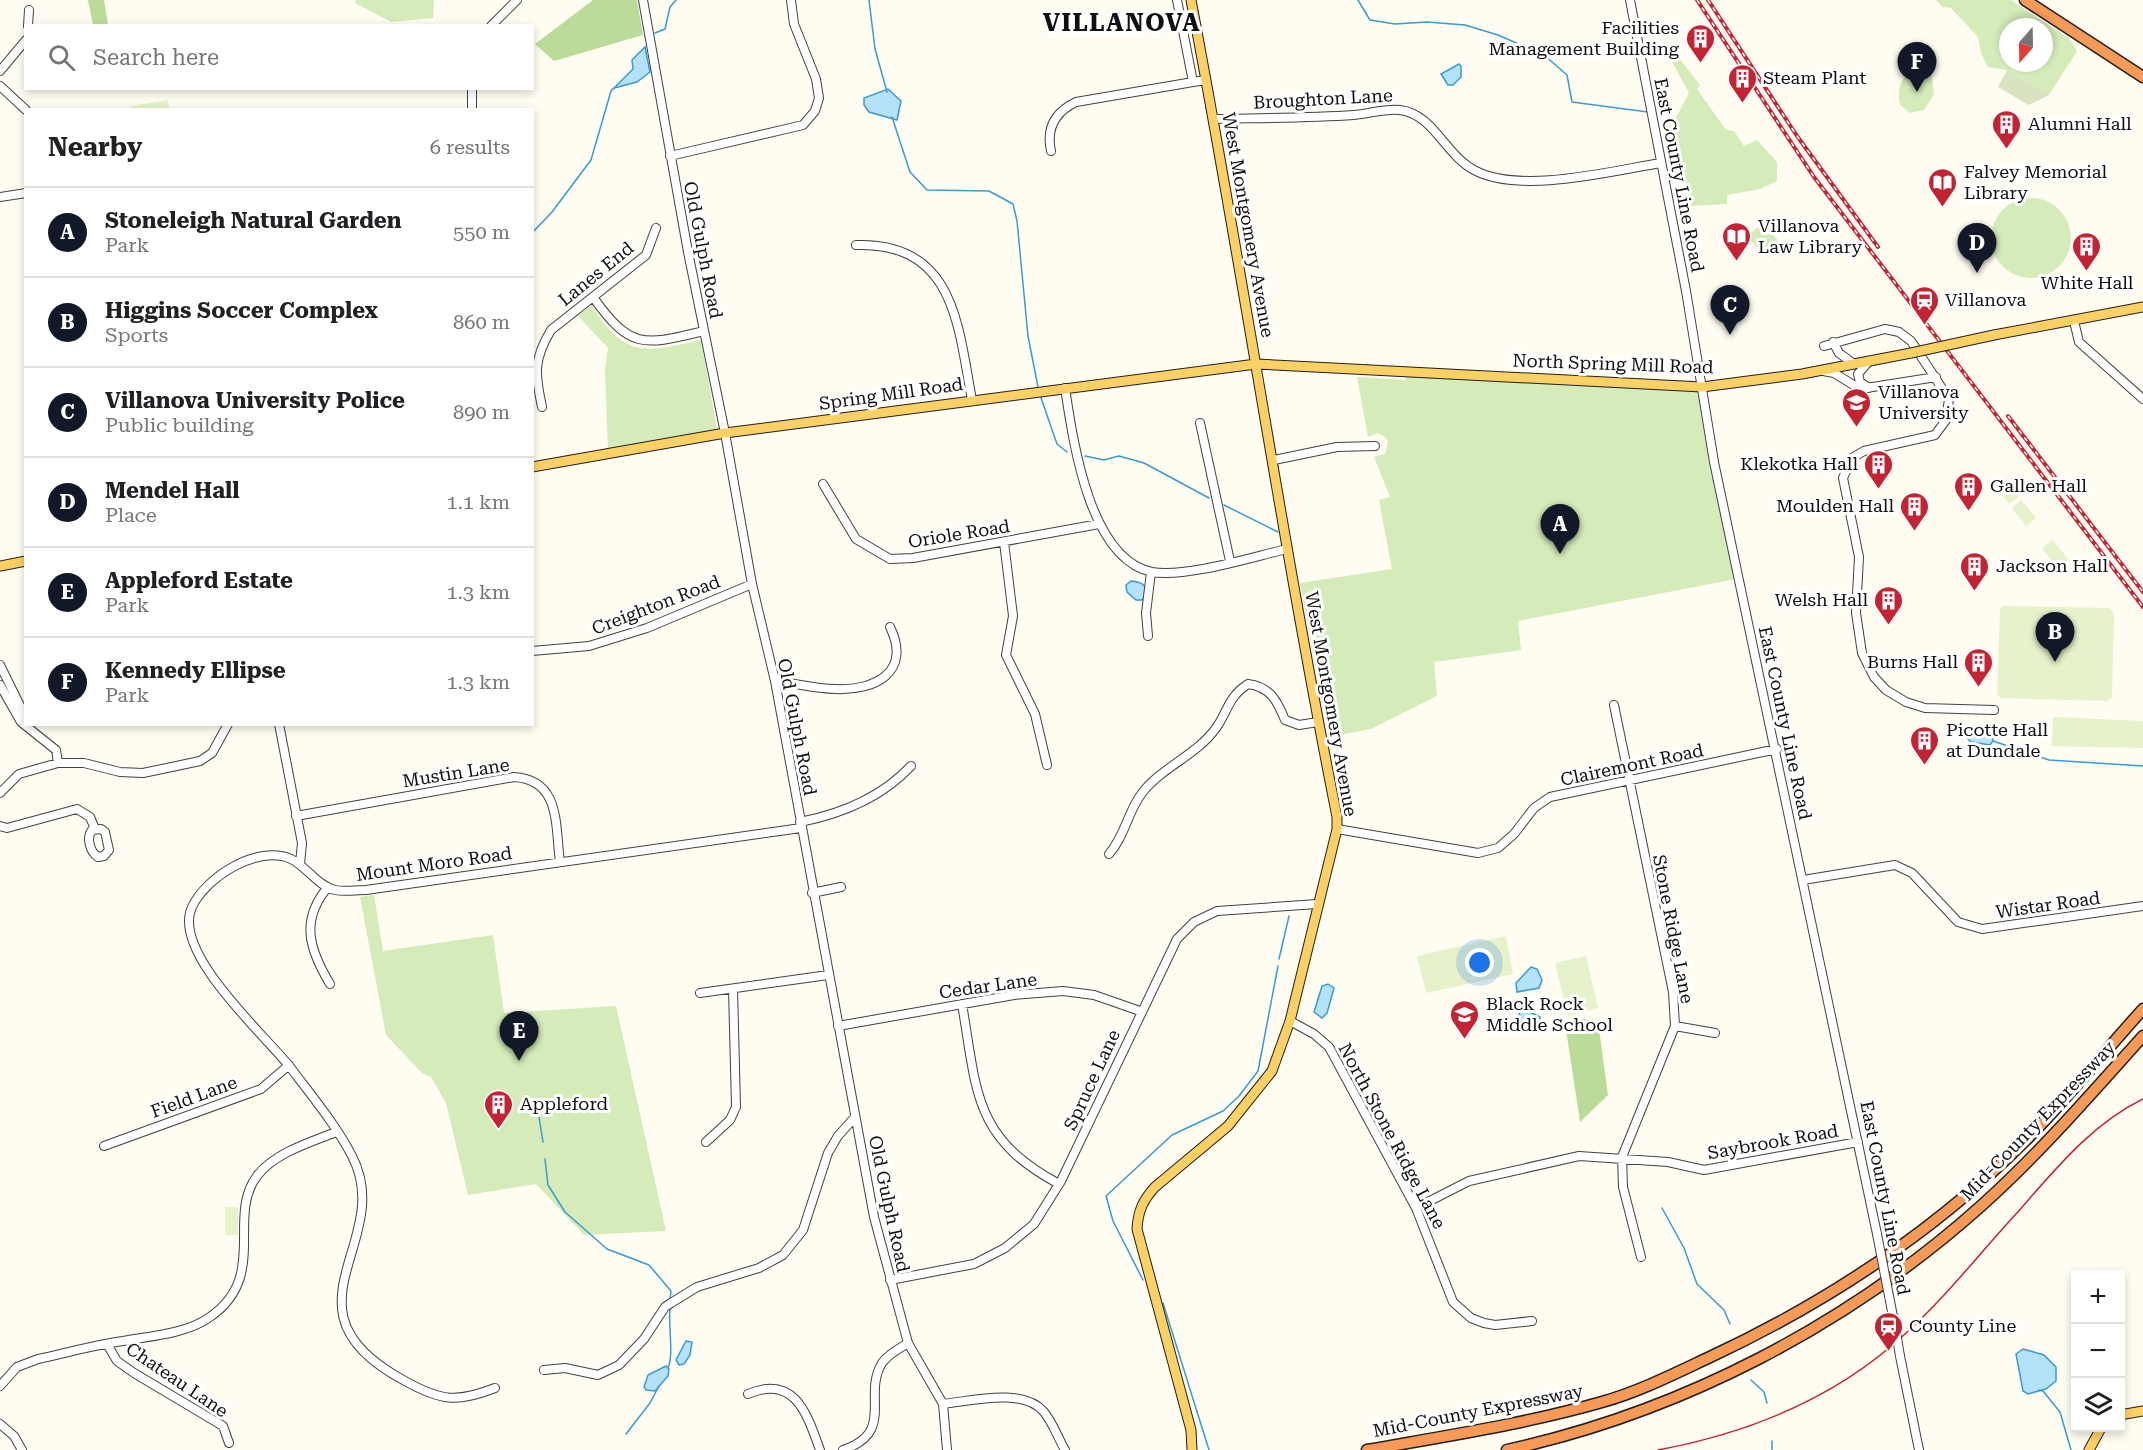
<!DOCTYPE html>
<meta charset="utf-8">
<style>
:root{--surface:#fff;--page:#f6f6f6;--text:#202124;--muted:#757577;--line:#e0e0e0;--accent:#111827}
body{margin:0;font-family:"Roboto Serif",serif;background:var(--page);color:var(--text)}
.controls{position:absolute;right:18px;bottom:18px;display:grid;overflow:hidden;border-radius:0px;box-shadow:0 3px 9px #0003}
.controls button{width:54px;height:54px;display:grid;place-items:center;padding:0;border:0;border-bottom:2px solid var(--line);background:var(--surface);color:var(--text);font:30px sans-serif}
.compass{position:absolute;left:1999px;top:18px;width:54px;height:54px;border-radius:50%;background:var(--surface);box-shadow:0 3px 9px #0003;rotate:200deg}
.you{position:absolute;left:1480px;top:963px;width:21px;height:21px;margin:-15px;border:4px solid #fff;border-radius:50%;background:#1a73e8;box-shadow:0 0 0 9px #1a73e833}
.badge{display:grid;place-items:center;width:39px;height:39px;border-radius:50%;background:var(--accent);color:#fff;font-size:20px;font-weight:700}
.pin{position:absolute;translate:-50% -50px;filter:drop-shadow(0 2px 3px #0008)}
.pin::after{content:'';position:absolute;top:32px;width:21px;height:18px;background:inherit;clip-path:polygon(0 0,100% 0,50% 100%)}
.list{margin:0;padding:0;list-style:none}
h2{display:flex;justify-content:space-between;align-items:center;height:78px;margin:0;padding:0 24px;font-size:26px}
h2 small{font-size:20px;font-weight:400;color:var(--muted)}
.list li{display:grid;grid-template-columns:39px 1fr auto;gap:18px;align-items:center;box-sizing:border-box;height:90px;padding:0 24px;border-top:2px solid var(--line)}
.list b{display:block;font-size:22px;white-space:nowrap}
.list p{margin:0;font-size:20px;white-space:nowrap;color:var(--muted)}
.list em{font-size:20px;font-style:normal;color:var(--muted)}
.icon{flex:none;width:33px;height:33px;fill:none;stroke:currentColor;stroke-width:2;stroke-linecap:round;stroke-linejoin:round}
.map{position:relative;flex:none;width:2143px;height:1450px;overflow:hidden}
.search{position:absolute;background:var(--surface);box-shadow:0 3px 9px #0003;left:24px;top:24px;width:510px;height:66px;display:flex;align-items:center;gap:15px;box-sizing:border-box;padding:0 21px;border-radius:0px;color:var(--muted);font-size:22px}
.panel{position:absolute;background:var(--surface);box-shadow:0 3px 9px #0003;left:24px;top:108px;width:510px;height:618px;border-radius:0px}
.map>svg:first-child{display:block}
</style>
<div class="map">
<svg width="2143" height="1450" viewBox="0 0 2143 1450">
<rect width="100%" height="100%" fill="#fffcf1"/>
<path fill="#d5ebb9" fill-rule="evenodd" d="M356 0H434L433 18 391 22 355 3Z
M1936 0H2011L2070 39 2077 51 2049 95 2007 70 1988 67 1981 53 1978 37 1951 8 1942 7ZM2008 27H2044V63H2008Z
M1676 54 1700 85 1697 89 1726 130 1734 131 1744 146 1757 140 1777 162V181L1760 189 1727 195V204L1691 206 1673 123 1689 93 1671 60Z
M1919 69 1932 76 1934 94 1924 110 1910 113 1900 105C1896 89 1902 72 1919 69Z
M1991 238a40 40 0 1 1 80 0a40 40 0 1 1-80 0Z
M1758 227 1764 234 1771 232 1783 247 1769 257 1761 249 1759 250 1747 236Z
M592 305C624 360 648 352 701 340L717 429 608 449 605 370 608 348 578 316Z
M1405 375 1698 391 1736 579 1518 621 1521 650 1434 662 1437 696 1371 729 1328 737 1300 583 1392 569 1379 500 1390 497 1374 457 1385 454 1388 441 1384 436 1377 433 1368 437 1357 377 1406 380Z
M374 895 383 951 493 935 504 1013 616 1006 666 1231 584 1235 536 1184 468 1195 446 1103 431 1077 422 1073 386 1035 360 897Z"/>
<path fill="#badc98" d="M88 0H104L108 25H93Z
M593 0H637L643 35 554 61 535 44Z
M1584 1019 1598 1022 1608 1095 1580 1122 1565 1023Z"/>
<path fill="#d9e2c1" d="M2007 70 2049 95 2029 105 1998 87Z"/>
<path fill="#e6f2cb" d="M168 100 170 109H130V106Z
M2005 478 2019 496 2009 504 1995 486Z
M2021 500 2036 518 2026 526 2012 508Z
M2053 540 2068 559 2057 567 2042 548Z
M2003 606 2109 608 2114 614 2112 697 2107 701 2001 698 1997 694 2000 609Z
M2053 717 2143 721V748L2052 746Z
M1506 936 1513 974 1426 993 1417 956Z
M1586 956 1598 1008 1568 1016 1555 963Z
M225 1207H238V1235H225Z"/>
<path fill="#b4e2f8" stroke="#399bd1" stroke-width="1.5" d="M645 47 650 72 637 82 614 88 633 69 632 60Z
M1459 64 1461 66V77L1453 85H1448L1441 74Z
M888 89 901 101 897 120 869 112 864 105V98Z
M1131 581C1141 582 1146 584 1147 594L1142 600H1136L1127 592 1126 585Z
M1980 725 1992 733 1993 741 1990 745 1971 742 1967 738Z
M1531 967 1537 969 1542 980 1539 988 1517 992 1516 983Z
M1328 984 1334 988 1327 1013 1322 1018 1314 1012 1322 986Z
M1517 1006 1540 1017V1024L1524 1030Z
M686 1341 692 1342 690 1355 684 1364 679 1365 676 1360Z
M2023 1349 2044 1355 2056 1367V1381L2046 1389 2028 1394 2023 1391 2016 1354Z
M666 1366 669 1369 668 1376 655 1391 646 1390 644 1387 648 1375Z"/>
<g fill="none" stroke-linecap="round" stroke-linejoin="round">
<path stroke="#399bd1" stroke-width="1.5" d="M869 0 875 49 887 92
M1358 0 1370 20 1395 24 1427 22 1465 25 1498 35 1544 55 1567 75 1572 102 1648 112
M655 33 665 29 670 7 676 0
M892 117 910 172 927 190 989 191 1013 204 1017 221 1028 336 1038 387
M532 233 552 212 591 160 611 91 614 88
M1040 395 1057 444 1067 452
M1085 456 1104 460 1119 456 1144 463 1209 498
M1224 505 1278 532
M1993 741 2049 760 2143 766
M1279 959 1289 916
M539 1117 543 1142
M545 1159 548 1185 565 1212 607 1249 649 1265 671 1291 670 1300
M1662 1208 1684 1248 1697 1284 1724 1310 1730 1324
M1143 1280 1113 1221 1106 1196 1172 1135 1223 1111 1239 1096 1258 1071 1278 966
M1163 1303 1209 1450
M668 1368C674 1355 668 1325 670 1308
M1751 1380 1764 1392 1767 1403
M2039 1390 2043 1391 2060 1412 2071 1450
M626 1434 650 1403 659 1386
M1772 1450V1441"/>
<defs>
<path id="minor" d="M643 0 688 252 725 433 752 584 775 681 874 1217 908 1343 943 1404 947 1450
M1177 0 1193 82 1206 80
M1630 0 1686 291 1714 462 1877 1234
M28 26 29 10
M491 26 517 0
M0 71 26 40
M0 86 26 110
M472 88V110
M1213 119C1260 118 1307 118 1354 115 1369 114 1385 108 1400 110 1434 114 1446 157 1476 171 1522 194 1611 171 1661 163
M1051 151C1046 128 1055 112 1076 102L1193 82
M670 156 803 125 815 111 819 98 816 79 794 24 791 0
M0 197 26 193
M856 245C955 242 958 326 972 400
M593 297C631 351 645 345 704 331
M2074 321 2079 342 2143 399
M1833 342 1839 353 1854 364
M1824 346 1885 329 1899 332 1911 341 1949 399 1946 420 1935 435 1864 451 1852 458 1843 478 1859 557 1856 613 1862 653 1874 677 1886 690 1906 702 1925 708 1994 710
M1869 361 1858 374 1860 382 1869 388
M1823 371 1834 373 1860 389 1936 377
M1065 388C1073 440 1089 559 1152 572 1185 578 1252 557 1287 549
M542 407C535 374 533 360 551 330L646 255 656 228
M1200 423 1230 561
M1274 460 1337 447 1375 446
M823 484 856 539 890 559 913 558 1099 524
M1004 542 1013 616 1006 655 1035 714 1047 765
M1148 636 1146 613 1151 572
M532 651 589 646 647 628 752 584
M0 665 26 718
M775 681C795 683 815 689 835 689 875 691 912 672 890 627
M0 685 21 722 56 750 58 763
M1614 705 1673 992 1675 1026 1622 1157 1623 1187 1641 1257
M279 724 302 843 300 864
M0 793 19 774 58 763H84L120 772 143 773 200 761 212 753 228 724
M296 816 514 777C561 780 555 825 560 862
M800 822C841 814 882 797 911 766
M0 826 7 828 77 809 90 817 95 829
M101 829 105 832 109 850 104 856 98 857C90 852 86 838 92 830Z
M1337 829 1478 853 1498 848 1514 834 1534 808 1550 797 1777 749
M1109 854C1125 836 1128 811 1142 793 1162 767 1197 755 1216 728 1228 711 1228 697 1248 684 1270 687 1277 700 1285 720L1299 725 1318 722
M1803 880 1895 865 1912 873 1958 922 1982 929 2143 906
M328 887C300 920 309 949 330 984
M812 893 841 887
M700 993 828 975
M962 1004C977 1091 973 1138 1059 1184
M1290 1021 1314 1034 1329 1047 1416 1208 1453 1302 1471 1318 1484 1323 1495 1325 1532 1321
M838 1026 1014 995 1063 991 1094 995 1140 1011
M1675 1026 1715 1033
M706 1142 730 1120 736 1107 733 989
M104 1146 261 1089 289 1065
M1416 1208 1469 1181 1579 1156 1668 1162 1704 1170 1858 1142
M890 1280 974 1264 1005 1248 1034 1224 1061 1181 1177 939 1194 922 1217 911 1317 904
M1889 1296 1896 1332
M107 1344 117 1361 134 1373 223 1426 229 1443
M1900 1356 1919 1450
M544 1370 565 1368 598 1375 619 1365 644 1339 665 1307 671 1303 697 1287 759 1268 783 1255 803 1230 828 1153 838 1136 855 1117
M0 1386 17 1367 38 1359C66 1353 94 1345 123 1341 151 1336 186 1334 210 1317 269 1276 226 1217 257 1176 274 1153 311 1142 336 1132
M495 1388C457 1403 441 1401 405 1381 272 1310 397 1242 352 1156 336 1125 311 1095 290 1067 265 1035 171 952 192 907 206 877 258 844 291 859 306 866 318 886 335 890 344 892 356 890 366 890L801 828
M748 1394C795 1374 807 1414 820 1450
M943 1404C972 1401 1023 1387 1044 1412 1053 1423 1058 1438 1065 1450
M0 1424 14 1436 22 1450
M843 1450C896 1432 862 1396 882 1363 888 1354 900 1348 908 1343"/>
<path id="major" d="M1191 0C1243 272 1283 546 1337 817V829L1290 1021 1272 1071 1228 1126 1155 1187C1143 1200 1138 1211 1137 1229L1191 1430 1192 1450
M1994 335 2143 307
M532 467 725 433 1256 364 1702 387 1802 374 1911 353
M0 566 26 561
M2120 1415 2143 1411
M2089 1450 2101 1428"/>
<path id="highway" d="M2025 0 2143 77
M1367 1450C1446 1436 1525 1424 1602 1402 1638 1392 1674 1374 1708 1358 1826 1303 1934 1232 2026 1140 2067 1099 2104 1052 2143 1009
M1507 1450C1681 1412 1848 1325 1981 1206 2039 1154 2091 1094 2143 1036"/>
</defs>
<use href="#minor" stroke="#424242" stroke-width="10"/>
<use href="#major" stroke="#202020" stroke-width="11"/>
<use href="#highway" stroke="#202020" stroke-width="13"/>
<use href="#minor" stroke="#fff" stroke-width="8"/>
<use href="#major" stroke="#fbd065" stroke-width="9"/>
<use href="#highway" stroke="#f79957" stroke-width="10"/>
<path stroke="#c32332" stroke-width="1.5" d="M1658 1450C1749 1433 1836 1398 1905 1334 1945 1298 1979 1254 2016 1214 2054 1171 2090 1125 2143 1099"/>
<defs>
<path id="rail" d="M1697 0 1814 177 2143 607
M1708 0 1797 136 1878 247
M2008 416 2143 592"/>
</defs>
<use href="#rail" stroke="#c32332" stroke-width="4"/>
<use href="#rail" stroke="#fff" stroke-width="1.5" stroke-dasharray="4.5" stroke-linecap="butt"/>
<defs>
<path id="minor-bridge" d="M1877 1234 1889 1296
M1896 1332 1900 1356"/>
<path id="major-bridge" d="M1911 353 1994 335"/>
</defs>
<use href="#minor-bridge" stroke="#424242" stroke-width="10" stroke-linecap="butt"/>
<use href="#major-bridge" stroke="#202020" stroke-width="11" stroke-linecap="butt"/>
<use href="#minor-bridge" stroke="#fff" stroke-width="8"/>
<use href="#major-bridge" stroke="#fbd065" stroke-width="9"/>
</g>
<defs>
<symbol id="building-pin" viewBox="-11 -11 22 30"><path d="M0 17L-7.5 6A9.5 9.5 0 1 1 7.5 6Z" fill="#c32332" stroke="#fff"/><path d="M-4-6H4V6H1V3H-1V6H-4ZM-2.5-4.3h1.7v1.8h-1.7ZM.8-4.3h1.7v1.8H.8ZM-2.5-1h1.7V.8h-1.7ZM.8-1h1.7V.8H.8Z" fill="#fff"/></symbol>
<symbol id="library-pin" viewBox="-11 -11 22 30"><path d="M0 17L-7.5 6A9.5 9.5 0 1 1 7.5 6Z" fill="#c32332" stroke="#fff"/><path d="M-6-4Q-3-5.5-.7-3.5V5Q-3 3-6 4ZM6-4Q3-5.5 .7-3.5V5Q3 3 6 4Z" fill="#fff"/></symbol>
<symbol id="station-pin" viewBox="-11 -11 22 30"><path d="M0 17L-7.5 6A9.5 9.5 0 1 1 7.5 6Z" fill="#c32332" stroke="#fff"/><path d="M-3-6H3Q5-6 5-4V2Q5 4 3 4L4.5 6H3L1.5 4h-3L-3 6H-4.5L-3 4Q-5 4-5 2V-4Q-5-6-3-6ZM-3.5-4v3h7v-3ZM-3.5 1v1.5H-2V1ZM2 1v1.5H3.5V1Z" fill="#fff"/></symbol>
<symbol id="university-pin" viewBox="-11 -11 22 30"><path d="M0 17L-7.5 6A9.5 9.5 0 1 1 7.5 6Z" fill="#c32332" stroke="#fff"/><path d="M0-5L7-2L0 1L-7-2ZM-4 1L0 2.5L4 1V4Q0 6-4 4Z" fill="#fff"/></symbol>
<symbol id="school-pin" viewBox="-11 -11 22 30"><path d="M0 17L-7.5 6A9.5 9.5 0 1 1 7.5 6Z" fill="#c32332" stroke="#fff"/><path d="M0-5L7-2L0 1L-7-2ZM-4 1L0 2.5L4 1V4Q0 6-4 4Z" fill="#fff"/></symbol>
</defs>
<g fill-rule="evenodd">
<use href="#building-pin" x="1684" y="22" width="33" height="45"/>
<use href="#building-pin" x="1726" y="62" width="33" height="45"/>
<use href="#building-pin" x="1990" y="108" width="33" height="45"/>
<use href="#library-pin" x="1926" y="166" width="33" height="45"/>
<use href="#library-pin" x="1720" y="220" width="33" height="45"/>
<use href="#building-pin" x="2070" y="230" width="33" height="45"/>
<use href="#station-pin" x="1908" y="284" width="33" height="45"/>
<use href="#university-pin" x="1840" y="386" width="33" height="45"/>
<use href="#building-pin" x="1862" y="448" width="33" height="45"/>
<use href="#building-pin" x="1952" y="470" width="33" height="45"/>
<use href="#building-pin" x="1898" y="490" width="33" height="45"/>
<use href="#building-pin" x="1958" y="550" width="33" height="45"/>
<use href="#building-pin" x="1872" y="584" width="33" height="45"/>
<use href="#building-pin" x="1962" y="646" width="33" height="45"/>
<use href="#building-pin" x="1908" y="724" width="33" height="45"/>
<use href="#school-pin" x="1448" y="998" width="33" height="45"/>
<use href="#building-pin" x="482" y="1088" width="33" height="45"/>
<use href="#station-pin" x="1872" y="1310" width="33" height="45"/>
</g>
<g text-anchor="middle" stroke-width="6" stroke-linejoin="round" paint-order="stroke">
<g font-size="18" fill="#0f0f0f" stroke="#fff" text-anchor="start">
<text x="1679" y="34" text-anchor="end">Facilities<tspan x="1679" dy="21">Management Building</tspan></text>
<text x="1763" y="84">Steam Plant</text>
<text x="2028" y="130">Alumni Hall</text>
<text x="1964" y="178">Falvey Memorial<tspan x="1964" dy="21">Library</tspan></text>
<text x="1758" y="232">Villanova<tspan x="1758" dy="21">Law Library</tspan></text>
<text x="2087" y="289" text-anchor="middle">White Hall</text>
<text x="1945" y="306">Villanova</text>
<text x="1878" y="398">Villanova<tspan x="1878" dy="21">University</tspan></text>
<text x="1858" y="470" text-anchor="end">Klekotka Hall</text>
<text x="1990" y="492">Gallen Hall</text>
<text x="1894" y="512" text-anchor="end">Moulden Hall</text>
<text x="1996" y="572">Jackson Hall</text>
<text x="1868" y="606" text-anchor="end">Welsh Hall</text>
<text x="1958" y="668" text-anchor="end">Burns Hall</text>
<text x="1946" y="736">Picotte Hall<tspan x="1946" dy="21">at Dundale</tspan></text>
<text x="1486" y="1010">Black Rock<tspan x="1486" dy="21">Middle School</tspan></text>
<text x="520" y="1110">Appleford</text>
<text x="1909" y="1332">County Line</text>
</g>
<g font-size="18" fill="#0f0f0f" stroke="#fff">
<text transform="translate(1323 99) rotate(-3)" y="6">Broughton Lane</text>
<text transform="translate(1679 175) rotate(79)" y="6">East County Line Road</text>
<text transform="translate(1248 225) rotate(80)" y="6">West Montgomery Avenue</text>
<text transform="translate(703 250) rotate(79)" y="6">Old Gulph Road</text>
<text transform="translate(596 274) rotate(-39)" y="6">Lanes End</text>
<text transform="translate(1613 364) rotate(2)" y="6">North Spring Mill Road</text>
<text transform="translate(891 394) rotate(-8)" y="6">Spring Mill Road</text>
<text transform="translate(959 534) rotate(-9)" y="6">Oriole Road</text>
<text transform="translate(656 605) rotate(-21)" y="6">Creighton Road</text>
<text transform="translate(1331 704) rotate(80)" y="6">West Montgomery Avenue</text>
<text transform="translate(1785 723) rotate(78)" y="6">East County Line Road</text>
<text transform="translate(797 727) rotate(79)" y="6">Old Gulph Road</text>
<text transform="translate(1632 765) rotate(-12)" y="6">Clairemont Road</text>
<text transform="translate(456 773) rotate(-9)" y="6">Mustin Lane</text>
<text transform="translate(434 864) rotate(-8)" y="6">Mount Moro Road</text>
<text transform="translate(2048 905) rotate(-8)" y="6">Wistar Road</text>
<text transform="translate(1673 929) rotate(79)" y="6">Stone Ridge Lane</text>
<text transform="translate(988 986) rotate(-8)" y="6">Cedar Lane</text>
<text transform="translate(1092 1080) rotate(-65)" y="6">Spruce Lane</text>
<text transform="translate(194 1097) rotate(-20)" y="6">Field Lane</text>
<text transform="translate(2038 1121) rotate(-46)" y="6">Mid-County Expressway</text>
<text transform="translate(1392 1136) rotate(62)" y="6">North Stone Ridge Lane</text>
<text transform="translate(1773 1142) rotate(-10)" y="6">Saybrook Road</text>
<text transform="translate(1885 1198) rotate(79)" y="6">East County Line Road</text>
<text transform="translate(889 1204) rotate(78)" y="6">Old Gulph Road</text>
<text transform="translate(177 1380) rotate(34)" y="6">Chateau Lane</text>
<text transform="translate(1478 1411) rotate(-11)" y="6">Mid-County Expressway</text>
</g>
<g font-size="24" font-weight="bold" letter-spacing="1.5" fill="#0f0f0f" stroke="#fff">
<text x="1122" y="31">VILLANOVA</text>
</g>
</g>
</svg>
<div class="controls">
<button>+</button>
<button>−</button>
<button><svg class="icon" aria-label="layers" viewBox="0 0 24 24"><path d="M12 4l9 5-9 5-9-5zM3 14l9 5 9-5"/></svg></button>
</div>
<svg class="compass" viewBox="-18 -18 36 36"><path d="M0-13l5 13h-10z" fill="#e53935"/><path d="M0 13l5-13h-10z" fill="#757577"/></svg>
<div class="you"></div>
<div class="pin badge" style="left:1560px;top:554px">A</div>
<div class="pin badge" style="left:2055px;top:662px">B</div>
<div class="pin badge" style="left:1730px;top:335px">C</div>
<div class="pin badge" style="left:1977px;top:273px">D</div>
<div class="pin badge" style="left:519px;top:1061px">E</div>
<div class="pin badge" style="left:1917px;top:92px">F</div>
<div class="search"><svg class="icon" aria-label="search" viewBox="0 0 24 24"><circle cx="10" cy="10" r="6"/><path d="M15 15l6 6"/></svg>Search here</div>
<section class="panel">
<h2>Nearby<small>6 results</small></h2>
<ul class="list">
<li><span class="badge">A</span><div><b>Stoneleigh Natural Garden</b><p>Park</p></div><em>550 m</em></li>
<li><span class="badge">B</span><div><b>Higgins Soccer Complex</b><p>Sports</p></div><em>860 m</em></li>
<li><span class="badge">C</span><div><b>Villanova University Police</b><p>Public building</p></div><em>890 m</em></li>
<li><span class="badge">D</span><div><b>Mendel Hall</b><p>Place</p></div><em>1.1 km</em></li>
<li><span class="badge">E</span><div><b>Appleford Estate</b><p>Park</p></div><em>1.3 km</em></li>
<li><span class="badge">F</span><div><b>Kennedy Ellipse</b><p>Park</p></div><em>1.3 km</em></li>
</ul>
</section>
</div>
